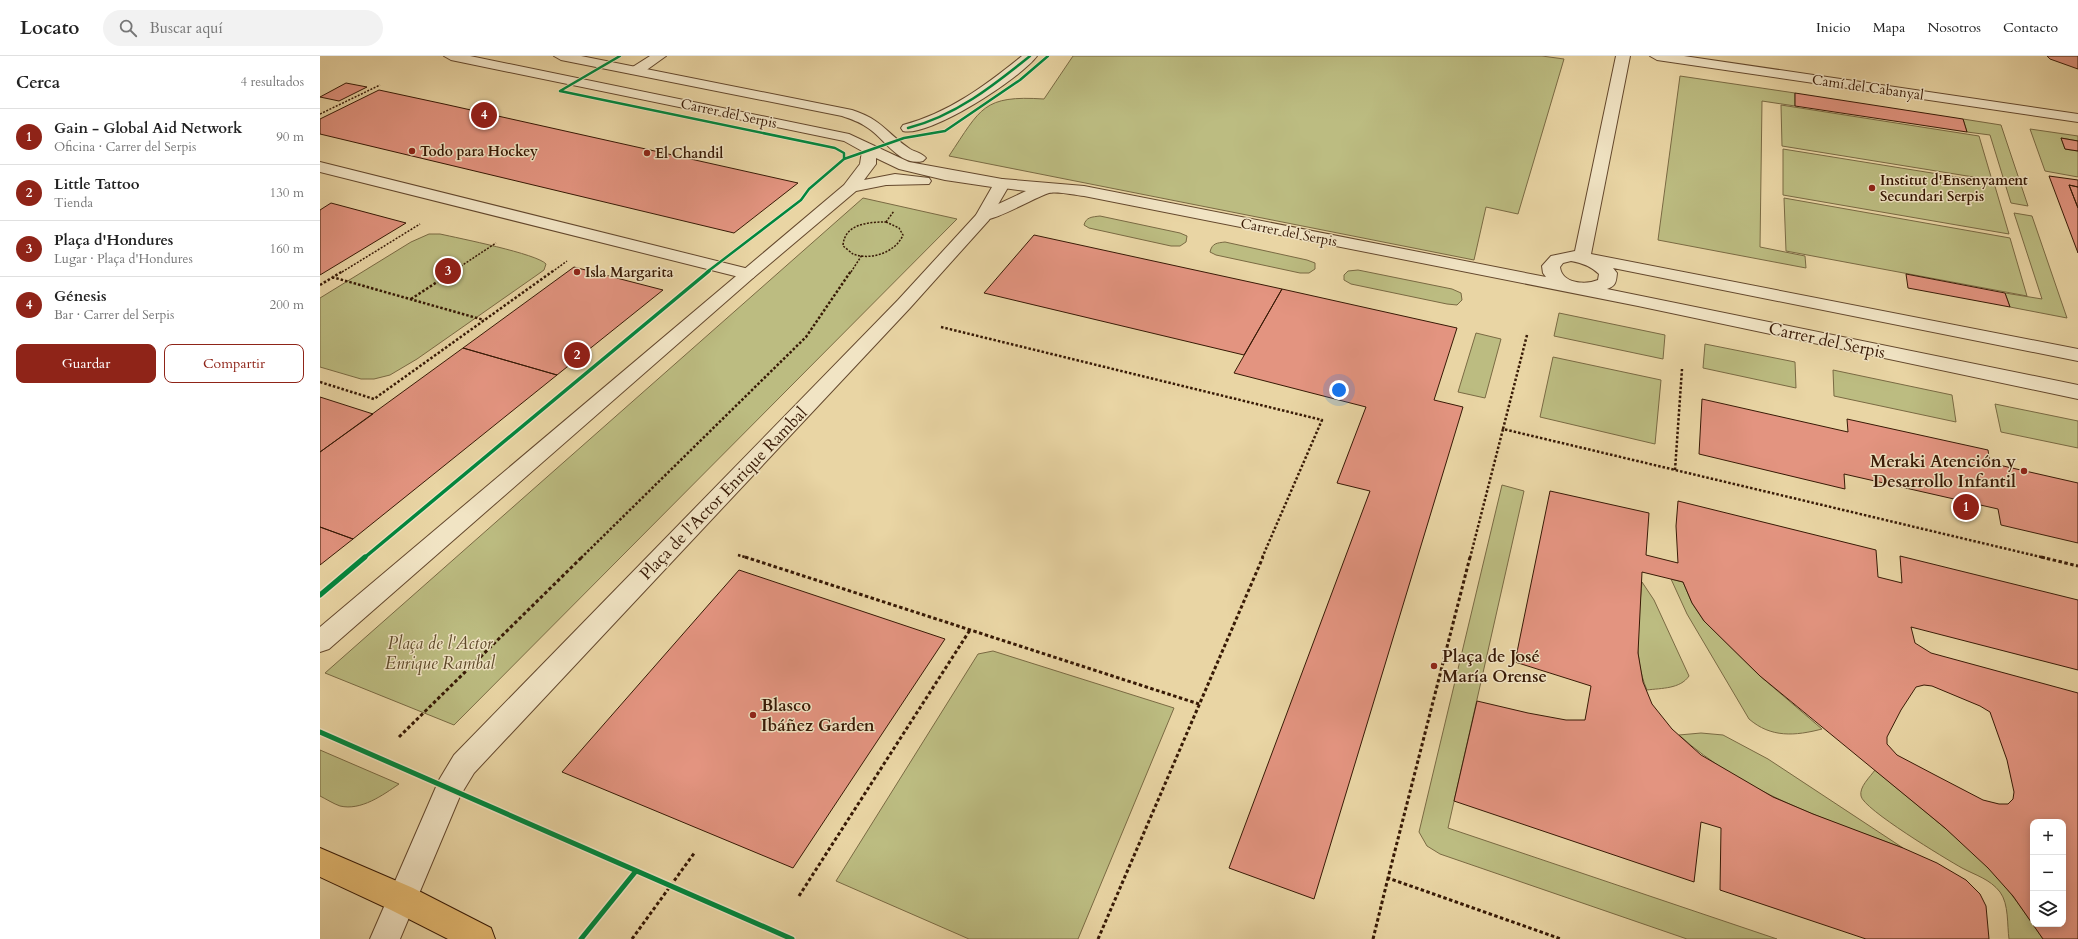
<!DOCTYPE html>
<html lang="es">
<meta charset="utf-8">
<style>
:root{--surface:#fff;--page:#f2f2f2;--text:#222;--muted:#767676;--line:#e0e0e0;--accent:#8f2418}
body{margin:0;font-family:Cardo,serif;background:var(--page);color:var(--text)}
.controls{position:absolute;right:12px;bottom:12px;display:grid;overflow:hidden;border-radius:8px;box-shadow:0 2px 10px #0003}
.controls button{width:36px;height:36px;display:grid;place-items:center;padding:0;border:0;border-bottom:1px solid var(--line);background:var(--surface);color:var(--text);font:20px sans-serif}
.you{position:absolute;left:1019px;top:334px;width:14px;height:14px;margin:-10px;border:3px solid #fff;border-radius:50%;background:#1a73e8;box-shadow:0 0 0 6px #1a73e833}
.badge{display:grid;place-items:center;width:26px;height:26px;border-radius:50%;background:var(--accent);color:#fff;font-size:13px;font-weight:700}
.pin{position:absolute;translate:-50% -50%;border:2px solid #fff;box-shadow:0 1px 4px #0006}
.list{margin:0;padding:0;list-style:none}
h2{display:flex;justify-content:space-between;align-items:center;height:52px;margin:0;padding:0 16px;font-size:17px}
h2 small{font-size:13px;font-weight:400;color:var(--muted)}
.list li{display:grid;grid-template-columns:26px 1fr auto;gap:12px;align-items:center;box-sizing:border-box;height:56px;padding:0 16px;border-top:1px solid var(--line)}
.list b{display:block;font-size:15px;white-space:nowrap}
.list p{margin:0;font-size:13px;white-space:nowrap;color:var(--muted)}
.list em{font-size:13px;font-style:normal;color:var(--muted)}
.actions{display:flex;gap:8px;padding:12px 16px}
.actions a{flex:1;padding:9px 0;border:1px solid var(--accent);border-radius:8px;text-align:center;font-size:14px;color:var(--accent)}
.actions .main{background:var(--accent);color:#fff}
.icon{flex:none;width:22px;height:22px;fill:none;stroke:currentColor;stroke-width:2;stroke-linecap:round;stroke-linejoin:round}
.map{position:relative;flex:none;width:1758px;height:883px;overflow:hidden}
header{display:flex;align-items:center;gap:24px;box-sizing:border-box;height:56px;padding:0 20px;background:var(--surface);border-bottom:1px solid var(--line)}
header strong{font-size:19px}
nav{display:flex;gap:22px;margin-inline-start:auto;font-size:14px}
.search{width:280px;height:36px;background:var(--page);display:flex;align-items:center;gap:10px;box-sizing:border-box;padding:0 14px;border-radius:22px;color:var(--muted);font-size:15px}
main{display:flex}
aside{flex:1;background:var(--surface)}
.map>svg:first-child{display:block}
</style>
<header>
<strong>Locato</strong>
<div class="search"><svg class="icon" aria-label="search" viewBox="0 0 24 24"><circle cx="10" cy="10" r="6"/><path d="M15 15l6 6"/></svg>Buscar aquí</div>
<nav><a>Inicio</a><a>Mapa</a><a>Nosotros</a><a>Contacto</a></nav>
</header>
<main>
<aside>
<h2>Cerca<small>4 resultados</small></h2>
<ul class="list">
<li><span class="badge">1</span><div><b>Gain - Global Aid Network</b><p>Oficina · Carrer del Serpis</p></div><em>90 m</em></li>
<li><span class="badge">2</span><div><b>Little Tattoo</b><p>Tienda</p></div><em>130 m</em></li>
<li><span class="badge">3</span><div><b>Plaça d'Hondures</b><p>Lugar · Plaça d'Hondures</p></div><em>160 m</em></li>
<li><span class="badge">4</span><div><b>Génesis</b><p>Bar · Carrer del Serpis</p></div><em>200 m</em></li>
</ul>
<div class="actions"><a class="main">Guardar</a><a>Compartir</a></div>
</aside>
<div class="map">
<svg width="1758" height="883" viewBox="0 0 1758 883">
<rect width="100%" height="100%" fill="#e9d5a4"/>
<filter id="stains"><feTurbulence type="fractalNoise" baseFrequency=".005" numOctaves="4"/><feColorMatrix values="0 0 0 0 .2 0 0 0 0 .09 0 0 0 0 .02 0 0 0 .5 -.17"/></filter>
<radialGradient id="worn" r=".72"><stop offset=".6" stop-color="#630" stop-opacity="0"/><stop offset="1" stop-color="#630" stop-opacity=".3"/></radialGradient>
<path fill="#bcbc81" stroke="#7a6a43" d="M753 0H1222L1244 3 1198 158 1166 151 1154 204 629 100C661 52 663 39 724 43Z
M1360 20 1475 37V50L1442 45 1440 191 1485 200 1486 212 1338 184Z
M1461 49 1659 80 1672 124 1462 90Z
M1643 63 1681 69 1708 150 1691 147 1670 79 1647 76Z
M1710 73 1758 80V85L1741 82 1745 93 1758 95V121L1725 115Z
M1463 93 1674 127 1689 178 1463 139Z
M543 142 637 163 134 669 5 617Z
M1464 142 1690 182 1707 240 1466 195Z
M1694 157 1712 160 1747 262 1690 251 1685 237 1722 243Z
M780 160 860 177 867 180 866 186 860 190H851L769 172 764 169C766 161 772 161 780 160Z
M109 178H120C138 182 218 198 226 208L224 214 217 219 97 303 70 319 54 323H41L0 311V242L91 186Z
M905 186 987 204 995 207V213L989 217H980L896 199 890 196C892 187 897 187 905 186Z
M1038 214 1132 233 1141 237 1142 244 1137 249 1127 248 1031 228 1024 224V219L1028 215Z
M1239 257 1345 279 1343 303 1234 280Z
M1156 277 1181 283 1165 342 1138 336Z
M1385 288 1475 306 1476 332 1383 312Z
M1233 301 1341 324 1335 388 1220 361Z
M1513 314 1632 339 1636 366 1514 340Z
M1675 348 1758 365V392L1681 376Z
M1182 429 1204 435 1128 772 1457 883H1367L1120 798 1107 790 1099 776Z
M1351 523 1363 526 1372 547 1384 565 1440 620 1502 673C1475 680 1451 682 1429 663L1367 558Z
M1322 526 1334 544 1369 620C1360 633 1342 632 1327 634 1312 600 1319 561 1322 526Z
M673 595 854 652 758 883H649L516 825 658 598Z
M1381 677 1403 679 1448 703 1583 792C1504 763 1422 736 1359 679Z
M0 694 79 728C63 739 41 755 20 750 14 748 6 743 0 740Z
M1555 714C1593 746 1632 776 1668 811 1689 833 1706 858 1723 883H1689C1687 869 1689 848 1680 836 1670 823 1655 819 1642 812 1626 803 1543 753 1541 740 1539 731 1550 721 1555 714Z"/>
<path fill="#e39480" stroke="#371905" fill-rule="evenodd" d="M1727 0H1758V13L1730 3Z
M26 27 47 31 19 45 0 41Z
M59 34 124 48 478 127 414 177 0 78V63Z
M1475 37 1643 63 1647 76 1475 50Z
M1741 82 1758 85V95L1745 93Z
M1729 120 1758 124V131L1749 129 1758 152V197Z
M1749 129 1758 131V152Z
M11 147 86 167 0 219V154Z
M714 179 962 233 924 299 664 237Z
M254 211 343 234 237 319 143 292Z
M1586 218 1685 237 1690 251 1588 232Z
M962 233 1137 272 1114 344 1143 351 994 843 909 812 1050 435 1017 427 1046 351 914 317Z
M143 292 237 319 33 483 0 471V396Z
M0 341 53 358 0 396Z
M1382 343 1528 376 1527 363 1668 394 1670 407 1758 427V487L1681 469 1678 453 1524 418 1525 433 1379 398Z
M1230 435 1329 457 1326 499 1358 507 1356 470 1358 445 1556 494 1558 521 1582 527 1580 500 1758 544V614L1591 571 1595 587 1611 597 1758 637V883H1723L1693 840 1668 812 1625 772 1440 620 1384 565 1372 547 1363 526 1322 516 1318 597 1323 626 1332 648 1352 673 1381 699 1453 741 1493 758 1583 792 1617 807 1646 824 1660 838 1666 850 1669 883H1546L1400 834 1401 772 1381 766 1374 826 1134 745 1157 645 1208 657 1246 664H1265L1271 630 1195 606ZM1604 629 1612 630 1660 650 1670 656 1687 704 1694 736 1693 743 1688 748H1679L1663 744 1615 719 1577 699 1567 688V681L1581 654 1596 631ZM1713 766H1743V868H1713Z
M0 471 33 483 0 509Z
M419 514 625 583 473 812 242 716Z"/>
<g fill="none" stroke-linecap="round" stroke-linejoin="round">
<defs>
<path id="pedestrian" d="M702 0H717C701 22 609 82 583 75L581 72 583 69C629 57 666 29 702 0Z"/>
<path id="minor" d="M330 0H346L321 18H311L309 15 311 12Z
M1296 0H1310L1271 198 1758 293V305L1293 212 1297 217C1296 226 1296 230 1287 233L1758 329V343L1318 250 764 140C756 139 736 135 729 137 713 142 671 168 657 164L655 161 657 158 706 135 676 131 674 128 676 125 682 123 764 130 1226 221 1223 217 1222 210 1231 200 1255 195ZM1251 205C1262 207 1271 210 1279 218L1278 224C1266 229 1242 228 1240 211L1243 207Z
M1330 0H1364L1758 58V66L1337 4Z
M0 106 433 214 436 218 433 222 427 223 0 116Z"/>
<path id="tertiary" d="M124 0H150L529 78 589 106 682 123 688 125 690 128 669 164 590 252 154 717 140 740 80 883H50L119 724 134 699 578 244 656 159 672 131 625 124 579 113 556 102V108L544 124 575 118 609 122 611 125 609 128 566 129 536 135 433 222 9 593 0 596V571L524 129 540 108 542 95 524 85 131 4Z
M234 0H261L532 54C563 64 566 77 590 93 595 96 602 97 606 102L603 105C580 111 565 83 548 72 540 66 531 63 522 60L241 4Z"/>
<path id="primary" d="M0 792 93 832 171 872 175 883H128L71 854 0 821Z"/>
</defs>
<use href="#pedestrian" stroke="#64482d" stroke-width="2"/>
<use href="#minor" stroke="#64482d" stroke-width="2"/>
<use href="#tertiary" stroke="#64482d" stroke-width="2"/>
<use href="#primary" stroke="#371905" stroke-width="2"/>
<path stroke="#371905" stroke-width="1.5" stroke-dasharray="2 1.5" stroke-linecap="butt" d="M0 58 60 29
M566 166 579 172 583 179C576 196 551 205 533 198 530 196 526 192 523 190 524 168 548 166 566 166Z
M566 166 574 155
M22 216 100 168
M132 216 176 187
M232 216 247 205
M531 216 542 199"/>
<path stroke="#371905" stroke-width="2.5" stroke-dasharray="2.5 2" stroke-linecap="butt" d="M12 221 164 264
M0 229 23 215
M91 243 134 215
M621 271 1002 364 942 502
M1207 279 1183 373 1725 502
M0 326 54 343 233 215
M1355 414 1362 313
M418 499 428 502
M261 502 486 281 531 215
M1150 502 1183 373"/>
<path stroke="#371905" stroke-width="3" stroke-dasharray="3.5 2.5" stroke-linecap="butt" d="M425 501 879 648
M1150 501 1068 822 1241 883
M1721 501 1758 510
M79 681 262 501
M479 840 650 574
M312 883 375 796
M778 883 943 501
M1053 883 1068 822"/>
<use href="#pedestrian" fill="#f1e4c4" fill-rule="evenodd"/>
<use href="#minor" fill="#f1e4c4" fill-rule="evenodd"/>
<use href="#tertiary" fill="#f1e4c4" fill-rule="evenodd"/>
<use href="#primary" fill="#e4ba72" fill-rule="evenodd"/>
<defs>
<path id="cycleway-far2" d="M300 0 240 35 515 92 524 97V103L489 133 481 144 387 216
M588 72C635 60 673 30 710 0
M524 103 584 82 625 75 700 24 728 0"/>
<path id="cycleway-far1" d="M44 502 389 215"/>
<path id="cycleway" d="M0 539 45 501
M0 676 472 883
M261 883 316 815"/>
</defs>
<use href="#cycleway-far2" stroke="#f1e4c4" stroke-width="4"/>
<use href="#cycleway-far1" stroke="#f1e4c4" stroke-width="6"/>
<use href="#cycleway" stroke="#f1e4c4" stroke-width="8"/>
<use href="#cycleway-far2" stroke="#00873e" stroke-width="2.5"/>
<use href="#cycleway-far1" stroke="#00873e" stroke-width="3.5"/>
<use href="#cycleway" stroke="#00873e" stroke-width="5"/>
</g>
<g fill="#8f2418" stroke="#f1e4c4" stroke-width="1.5">
<circle cx="92" cy="95" r="4"/>
<circle cx="327" cy="97" r="4"/>
<circle cx="1552" cy="132" r="4"/>
<circle cx="257" cy="216" r="4"/>
<circle cx="1704" cy="415" r="4"/>
<circle cx="1114" cy="610" r="4"/>
<circle cx="433" cy="659" r="4"/>
</g>
<g text-anchor="middle" stroke-width="3" stroke-linejoin="round" paint-order="stroke">
<g font-size="14" fill="#371905" stroke="#f1e4c4">
<text transform="translate(1548 31) rotate(8)" y="5">Camí del Cabanyal</text>
<text transform="translate(409 57) rotate(12)" y="5">Carrer del Serpis</text>
<text transform="translate(969 176) rotate(11)" y="5">Carrer del Serpis</text>
</g>
<g font-size="14" font-weight="bold" fill="#371905" stroke="#f1e4c4" text-anchor="start">
<text x="100" y="100">Todo para Hockey</text>
<text x="335" y="102">El Chandil</text>
<text x="1560" y="129">Institut d'Ensenyament<tspan x="1560" dy="16">Secundari Serpis</tspan></text>
<text x="265" y="221">Isla Margarita</text>
</g>
<g font-size="17" fill="#371905" stroke="#f1e4c4">
<text transform="translate(1507 284) rotate(12)" y="6">Carrer del Serpis</text>
<text transform="translate(403 437) rotate(-46)" y="6">Plaça de l'Actor Enrique Rambal</text>
</g>
<g font-size="17" font-weight="bold" fill="#371905" stroke="#f1e4c4" text-anchor="start">
<text x="1696" y="411" text-anchor="end">Meraki Atención y<tspan x="1696" dy="20">Desarrollo Infantil</tspan></text>
<text x="1122" y="606">Plaça de José<tspan x="1122" dy="20">María Orense</tspan></text>
<text x="441" y="655">Blasco<tspan x="441" dy="20">Ibáñez Garden</tspan></text>
</g>
<g font-size="17" font-style="italic" fill="#5f4a2a" stroke="#f1e4c4">
<text x="120" y="593">Plaça de l'Actor<tspan x="120" dy="20">Enrique Rambal</tspan></text>
</g>
</g>
<rect width="100%" height="100%" filter="url(#stains)"/>
<rect width="100%" height="100%" fill="url(#worn)"/>
</svg>
<div class="controls">
<button>+</button>
<button>−</button>
<button><svg class="icon" aria-label="layers" viewBox="0 0 24 24"><path d="M12 4l9 5-9 5-9-5zM3 14l9 5 9-5"/></svg></button>
</div>
<div class="you"></div>
<div class="pin badge" style="left:1646px;top:451px">1</div>
<div class="pin badge" style="left:257px;top:299px">2</div>
<div class="pin badge" style="left:128px;top:215px">3</div>
<div class="pin badge" style="left:164px;top:59px">4</div>
</div>
</main>
